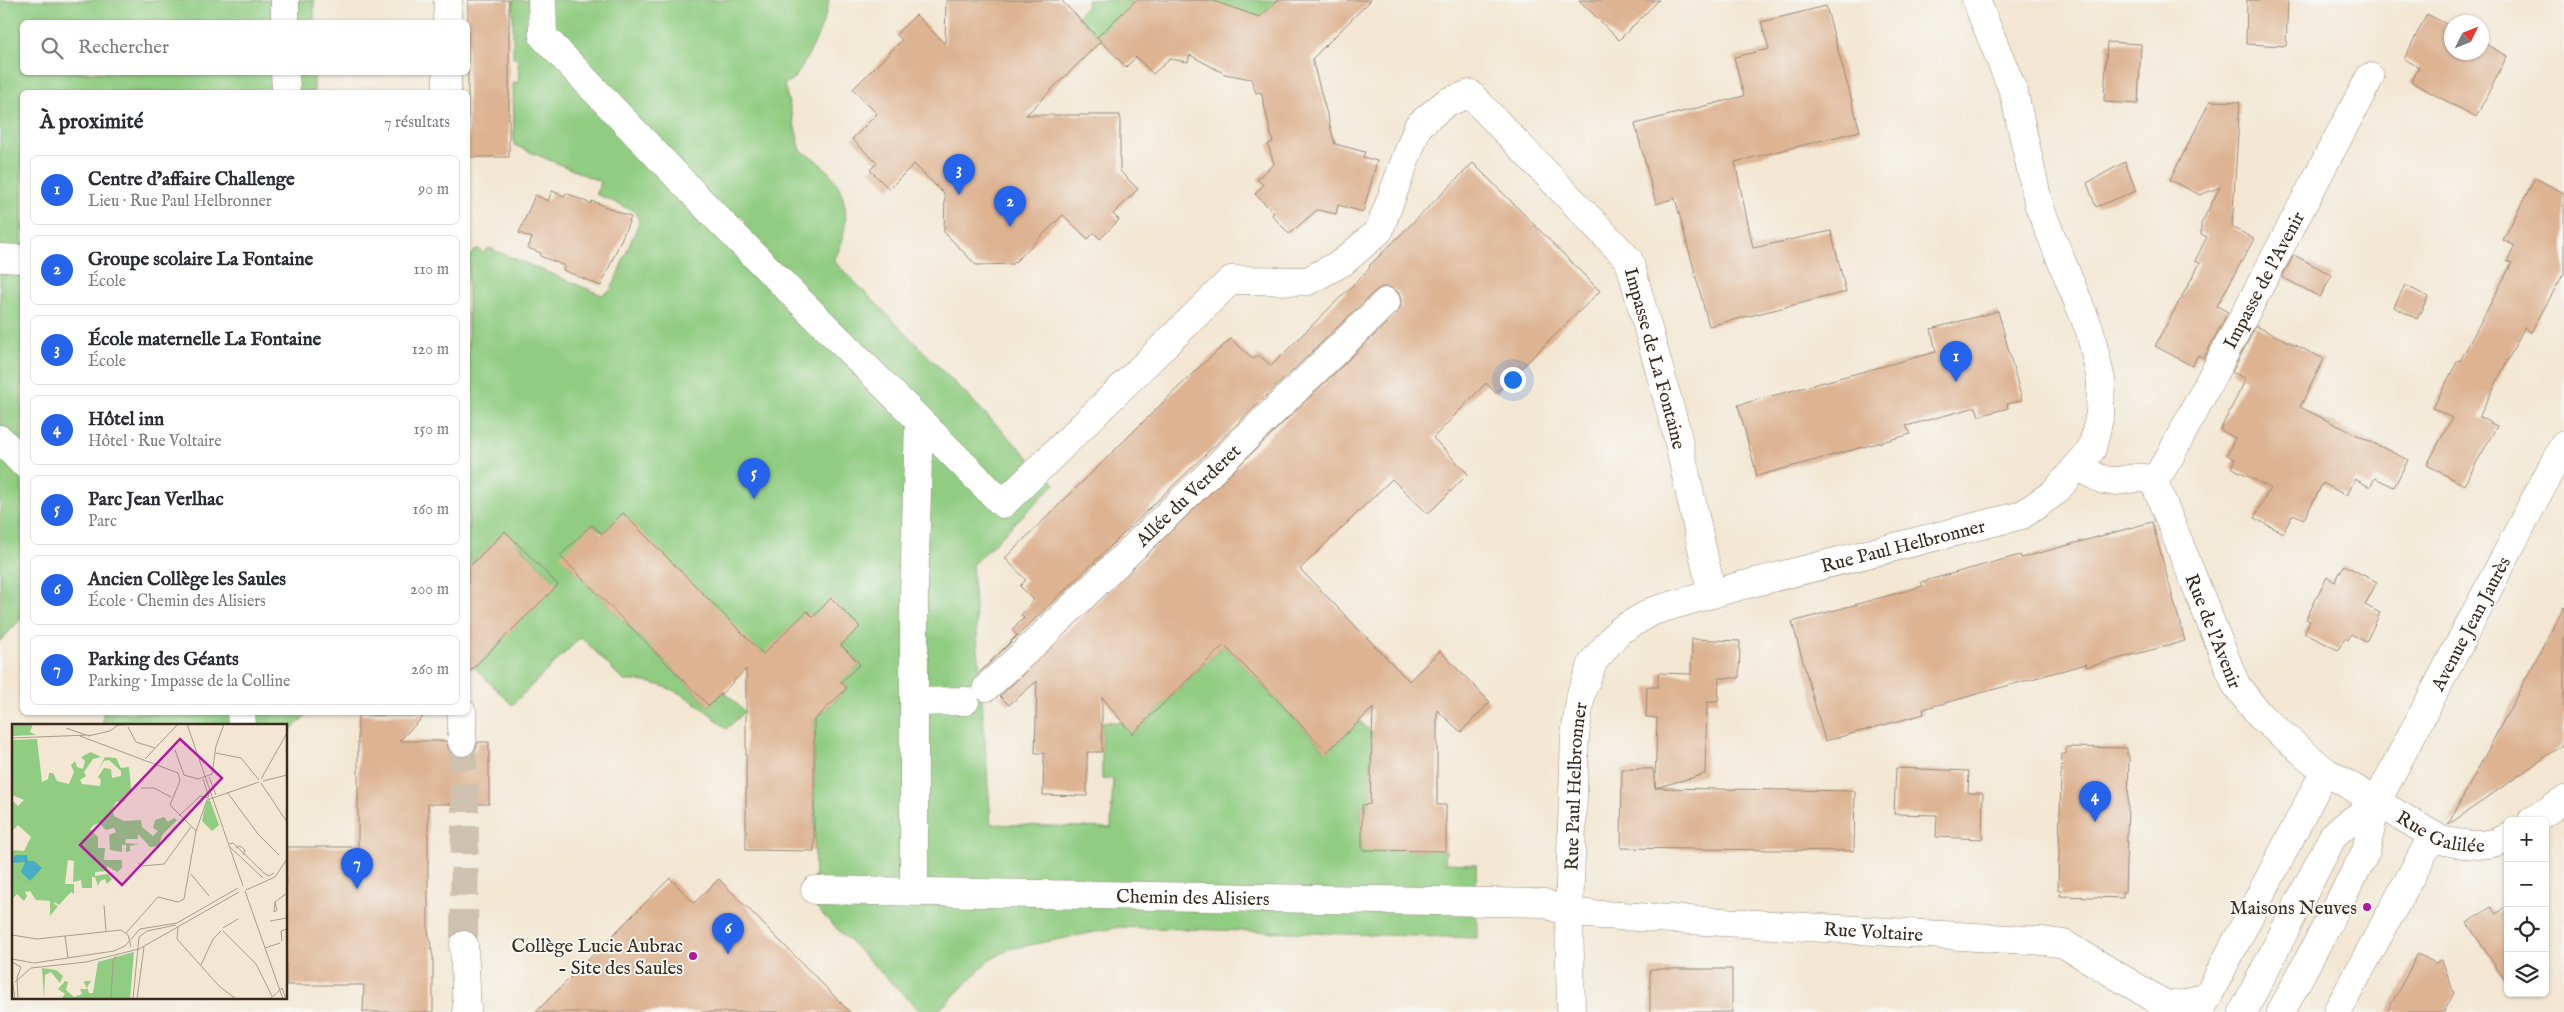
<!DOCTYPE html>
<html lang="fr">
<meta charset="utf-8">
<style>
:root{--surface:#fff;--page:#f2f2f3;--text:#2b2b33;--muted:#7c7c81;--line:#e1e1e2;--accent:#2563eb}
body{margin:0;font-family:"IM FELL English",serif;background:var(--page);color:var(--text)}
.controls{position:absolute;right:15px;bottom:15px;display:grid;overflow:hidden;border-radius:8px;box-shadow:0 1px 4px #0004}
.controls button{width:45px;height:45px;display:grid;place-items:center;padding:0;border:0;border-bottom:1px solid var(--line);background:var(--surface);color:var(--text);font:25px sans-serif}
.compass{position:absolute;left:2444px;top:15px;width:45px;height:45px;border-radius:50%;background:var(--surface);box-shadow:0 1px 4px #0004;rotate:47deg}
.you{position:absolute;left:1512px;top:379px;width:18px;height:18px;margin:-12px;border:4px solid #fff;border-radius:50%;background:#1a73e8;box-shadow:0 0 0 8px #1a73e833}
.badge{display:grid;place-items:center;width:32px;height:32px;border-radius:50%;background:var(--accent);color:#fff;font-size:16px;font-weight:700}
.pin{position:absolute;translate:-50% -41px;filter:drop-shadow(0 1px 2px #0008)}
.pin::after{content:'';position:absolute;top:26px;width:18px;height:15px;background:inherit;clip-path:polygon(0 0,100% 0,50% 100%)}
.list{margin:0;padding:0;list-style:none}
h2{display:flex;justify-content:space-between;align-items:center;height:65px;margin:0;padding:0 20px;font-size:21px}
h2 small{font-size:16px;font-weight:400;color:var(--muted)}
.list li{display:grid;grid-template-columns:32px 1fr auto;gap:15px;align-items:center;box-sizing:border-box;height:70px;margin:0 10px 10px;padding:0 10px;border:1px solid var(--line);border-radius:8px}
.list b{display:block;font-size:19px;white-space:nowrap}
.list p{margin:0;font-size:16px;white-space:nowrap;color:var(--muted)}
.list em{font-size:16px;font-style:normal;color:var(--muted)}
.icon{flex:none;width:28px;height:28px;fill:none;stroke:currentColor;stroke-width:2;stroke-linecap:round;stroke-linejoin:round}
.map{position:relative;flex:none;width:2564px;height:1012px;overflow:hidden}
.search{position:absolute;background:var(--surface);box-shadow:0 1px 4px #0004;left:20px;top:20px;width:450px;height:55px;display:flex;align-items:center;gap:12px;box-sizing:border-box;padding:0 18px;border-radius:8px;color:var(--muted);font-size:19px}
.panel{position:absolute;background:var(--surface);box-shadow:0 1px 4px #0004;left:20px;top:90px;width:450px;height:625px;border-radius:8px}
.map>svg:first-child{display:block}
</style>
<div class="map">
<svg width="2564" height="1012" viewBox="0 0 2564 1012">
<rect width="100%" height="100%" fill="#f6f6f2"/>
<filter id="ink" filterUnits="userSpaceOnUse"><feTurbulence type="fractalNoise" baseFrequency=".02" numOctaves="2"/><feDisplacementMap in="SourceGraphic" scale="10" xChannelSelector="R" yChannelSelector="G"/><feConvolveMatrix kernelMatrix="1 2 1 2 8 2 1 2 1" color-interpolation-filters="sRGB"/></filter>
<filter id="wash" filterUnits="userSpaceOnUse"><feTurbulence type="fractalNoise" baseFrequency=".0096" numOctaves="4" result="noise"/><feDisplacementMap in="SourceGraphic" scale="20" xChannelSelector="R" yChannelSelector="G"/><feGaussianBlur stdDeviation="1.12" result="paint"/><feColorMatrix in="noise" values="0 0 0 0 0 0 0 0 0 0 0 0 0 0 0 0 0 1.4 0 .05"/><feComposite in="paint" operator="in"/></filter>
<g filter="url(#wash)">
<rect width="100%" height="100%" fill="#f3e7d3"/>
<path fill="#90cc81" stroke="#667b50" d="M0 0H314V22H22V72L314 73V92H22V618L0 641Z
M513 0H829C828 16 806 65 794 78 791 81 787 82 784 84L801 151C847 175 856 216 834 261L1055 484 972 565 991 824 1111 828 1113 779H1102V722H1122L1132 734 1224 645 1323 748H1331L1359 720 1372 733 1370 804 1362 805V849L1446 851 1445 863 1476 864 1477 938 1120 927 1010 949 990 960 937 1012H921L815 907 814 721 847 688 841 682 860 664 841 645 859 626 831 599 813 617 807 611 788 630 769 660 592 524 570 566 709 706 724 691 745 712 726 729C697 700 665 679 624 681L581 637 512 705 474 667 558 584 505 531 468 568V258L478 248 483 253 489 248 602 295 611 290 639 222 636 212 596 194 601 182 514 145 513 82H519L518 59 513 58Z
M1088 0H1131L1134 11 1117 18 1101 41 1077 16 1086 7Z
M1199 0H1278L1273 20 1245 13 1244 11 1242 18 1217 12 1219 3 1216 2V4Z
M103 713H309L286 734V726H103Z"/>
<g id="blocks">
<path fill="#ddb392" d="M468 0H509V157H468Z
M946 0H1061L1101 41 1026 115H1120V171L1138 189 1113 214 1119 220 1100 239 1094 233 1088 239 1063 215 1013 264 976 265 944 232 945 195 914 164 889 189 870 170 877 163 852 139 877 114 853 89 902 40 896 34 916 15 945 44Z
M1136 0H1210L1260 17 1278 0H1371L1312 59 1335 144 1365 152 1363 157 1377 161 1363 212 1338 205 1336 214 1317 210 1289 234 1272 215 1274 213 1255 194 1263 185 1257 179 1274 164 1268 144 1273 142 1261 92 1256 93 1251 79 1225 74 1190 55 1188 62 1170 59 1153 74 1136 57 1126 67 1097 37Z
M1579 0H1659L1619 40Z
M2247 0H2288L2286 46 2246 44Z
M1826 6 1860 131 1735 162 1753 248 1831 231 1846 292 1709 326 1675 198 1656 204 1635 124 1744 96 1734 57 1769 49 1761 22Z
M2427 14 2452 27V52H2482V42L2507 56 2476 117 2411 82 2419 67 2404 59Z
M2107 42 2141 44 2138 104 2104 102Z
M2210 101 2240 102 2232 227 2254 239 2217 306 2228 312 2204 358 2198 355 2192 366 2155 346 2200 263 2195 261 2207 237 2201 234V224L2220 187 2200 195 2170 180Z
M2125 162 2136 191 2096 207 2087 183Z
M1473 163 1600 291 1496 393 1486 383 1433 438 1468 474 1428 514 1392 479 1300 569 1409 681 1440 651 1490 702 1461 732 1437 710V805H1446V851L1362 850V805L1370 804 1373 708 1327 752 1224 645 1132 734 1102 697V752H1087V796L1043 795 1044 753H1035L1037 681 1009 705 1000 696 1397 313 1401 306V299L1398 292 1390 287H1382L1375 291 979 673 1017 635 1012 630 1024 618 1021 615 1034 600 1020 586 1026 580 1005 558 1195 371 1231 339 1253 359 1259 355 1271 366 1370 268 1369 266Z
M2535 178 2564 193V273L2531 332 2524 328 2479 417 2497 426 2464 485 2427 465 2452 418 2433 408 2458 360 2460 361 2512 263 2507 261 2515 246 2503 240Z
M552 191 564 196 566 193 591 204 592 201 631 217 601 286 563 270 565 266 540 256 541 253 528 248 532 238 519 233 535 195 548 201Z
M2294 255 2332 275 2320 297 2282 277Z
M2405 285 2428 297 2417 319 2394 307Z
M1998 311 2022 400 2007 404 2008 408 1979 416 1976 407 1906 426 1911 434 1757 476 1738 405 1936 352 1931 329Z
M2256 326 2324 359 2300 407 2408 460 2394 487 2375 478 2370 487 2355 479 2347 496 2323 483 2304 519 2293 514 2283 533 2254 518 2270 488 2231 467 2235 459 2227 455 2235 438 2220 430 2246 379 2232 372Z
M623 513 763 654 807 611 813 617 831 598 860 627 841 645 860 664 841 682 847 688 814 720V851L746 850V669L709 706 560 556 592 524 602 534Z
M2152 522 2185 641 2087 667 2086 664 1923 709 1924 714 1825 741 1792 622 1923 586 1921 582 2020 555 2021 558Z
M505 531 558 585 468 673V568Z
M2344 565 2377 582 2365 605 2380 613 2366 642 2351 634 2348 640 2345 638 2338 650 2304 633 2310 621 2306 619 2327 577 2335 582Z
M2564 607V740L2561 746 2448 825Z
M1692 639 1740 641 1739 678H1719L1718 702H1707L1705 774 1655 788 1855 791 1854 851 1621 848 1622 769H1653L1655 788 1657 718 1646 717 1647 687H1658V673L1691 674Z
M358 715 424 716 399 741H446L449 750 455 756 462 758 470 755 476 749 478 742H489V804H428V931L433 957V1012H363L364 985H286V847H358Z
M2066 747 2127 748V755L2129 756 2128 806 2125 892H2123V898L2060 896 2061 890H2058L2061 775 2062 754H2066Z
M1896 768 1969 771 1968 793H1983L1982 839 1936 837 1937 815 1894 814Z
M670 878 694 903 719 879 850 1012H536Z
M2508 906V985L2467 923 2491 907 2496 914Z
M2418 954 2435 963 2442 960 2454 993 2444 1012H2387Z
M1650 969H1732V1012H1650Z"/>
</g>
</g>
<g filter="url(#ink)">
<use href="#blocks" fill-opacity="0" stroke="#978878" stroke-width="1"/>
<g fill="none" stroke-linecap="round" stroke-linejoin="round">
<path stroke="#cec1af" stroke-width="28" stroke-dasharray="28 14" stroke-linecap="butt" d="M462 742 465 804 464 945"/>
<defs>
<g id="minor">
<path d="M285 0V22"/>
<path id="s1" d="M542 0 543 36 718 219 1003 504 1231 280 1308 281 1343 262 1379 231 1418 126 1447 102 1470 94 1629 260 1676 430 1712 594"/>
<path d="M447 22 448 0"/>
<path d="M285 72 286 92"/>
<path d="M447 92V72"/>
<path d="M0 258 22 259"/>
<path d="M0 439 22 462"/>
<path id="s2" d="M2079 466C2090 473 2101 482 2115 481 2132 480 2137 474 2154 481L2236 685 2260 716 2325 771 2441 840C2463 845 2489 849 2508 837"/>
<path id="s3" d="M2154 481 2169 458 2370 77"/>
<path id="s4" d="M987 687 1034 644 1386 302"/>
<path d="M914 702 965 701"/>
<path d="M241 712 242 726"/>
<path d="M462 712V742"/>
<path d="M2532 821 2564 800"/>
<path id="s5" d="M815 890 1544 903 1569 913 2043 941 2064 944 2166 1005 2186 1004 2208 995"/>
<path d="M914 891V593L919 423"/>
<path d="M464 945 467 1012"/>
<path d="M2200 1011 2325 771"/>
<path id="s6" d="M1571 1012 1569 913 1575 736 1581 694 1593 662 1619 631 1653 611 1736 587 2022 515 2055 492 2092 449 2100 414 2101 380 2090 331 2039 206 2014 93 1976 0"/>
<path d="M2337 1012 2433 835"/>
</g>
<g id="major">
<path d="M2243 1012 2334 834 2376 803"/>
<path id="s7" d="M2281 1012 2366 851 2376 803 2564 444"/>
</g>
</defs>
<use href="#minor" stroke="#978878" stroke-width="29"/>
<use href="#major" stroke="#978878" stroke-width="29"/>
<use href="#minor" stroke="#fff" stroke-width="28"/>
<use href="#major" stroke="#fff" stroke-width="28"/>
</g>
</g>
<g fill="#b5179e" stroke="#f6f6f2" stroke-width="2">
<circle cx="2367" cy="907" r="5"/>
<circle cx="693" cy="956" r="5"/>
</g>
<g text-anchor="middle" stroke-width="4" stroke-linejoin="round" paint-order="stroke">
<g font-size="19" fill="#3b2a1e" stroke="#f6f6f2">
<text dy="7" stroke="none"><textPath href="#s3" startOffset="229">Impasse de l'Avenir</textPath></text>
<text dy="7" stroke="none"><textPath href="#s1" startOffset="1682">Impasse de La Fontaine</textPath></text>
<text dy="7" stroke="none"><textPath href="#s4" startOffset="278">Allée du Verderet</textPath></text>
<text dy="7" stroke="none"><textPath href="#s6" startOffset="691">Rue Paul Helbronner</textPath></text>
<text dy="7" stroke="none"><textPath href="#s7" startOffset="434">Avenue Jean Jaurès</textPath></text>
<text dy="7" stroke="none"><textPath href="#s2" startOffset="241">Rue de l'Avenir</textPath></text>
<text dy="7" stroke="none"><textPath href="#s6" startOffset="226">Rue Paul Helbronner</textPath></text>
<text dy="7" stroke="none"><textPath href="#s2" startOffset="556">Rue Galilée</textPath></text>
<text dy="7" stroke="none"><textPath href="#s5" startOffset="378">Chemin des Alisiers</textPath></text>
<text dy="7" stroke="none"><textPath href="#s5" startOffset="1061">Rue Voltaire</textPath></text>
</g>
<g font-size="19" fill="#3b2a1e" stroke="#f6f6f2" text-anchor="end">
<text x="2357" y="914">Maisons Neuves</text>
<text x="683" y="952">Collège Lucie Aubrac<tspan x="683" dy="22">- Site des Saules</tspan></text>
</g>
</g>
<g transform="translate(12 724)">
<rect width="275" height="275" fill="#f3e7d3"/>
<path d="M0 0H21L18 8 24 11 0 12ZM25 15 30 58 36 55 37 49H41L45 57 57 60 62 48 59 41 63 37 65 43 71 45 73 37 69 33 79 28 89 33 81 35 72 48 74 52 68 56 70 60 88 62 89 56 86 53 92 44 99 45 100 54 109 52V47L97 36 92 37 86 46 93 33 104 34 109 44 117 43 119 63V69L111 73 113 77 104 78 100 86 102 92 112 97 129 96 130 103 141 112 146 107 141 104 143 96 152 93 156 98 162 94 165 96 150 111 147 122 138 123 126 110V115H114L113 119 127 120 118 122V127L114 128V121H110V128L98 126 97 111 104 108 102 104 94 106 87 99 82 101 78 105 86 113V124H93L92 136H110V144L105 148 95 142V147L83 148V152L96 150 100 155 95 160 93 155 88 157 86 162 83 153H80V164H70L69 156 61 158 62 137 56 136 53 160H62V170L59 168 47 181 43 178 42 180 46 182 38 192V177L24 176 18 167 13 168 15 172 12 177 5 170 0 175V126L12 127 19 113 6 101 0 107V76L6 82 12 76 0 71V16ZM198 76 207 101 200 107 190 97 194 78ZM122 228 118 275H49L53 270 46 265 53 257 56 258 54 266 62 273 70 270 68 265H75L72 258 69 261 73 257H79L75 263 77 269H81L86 238ZM30 244 44 246 51 252 48 259 39 248 33 251 32 275Z" fill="#90cc81"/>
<path d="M3 131H15L16 137H22L30 144 18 157 9 148 13 138 0 139Z" fill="#46adc5"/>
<path fill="none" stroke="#a99b8b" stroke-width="1" d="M175 0 231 162M116 3 124 18 143 24M54 4 74 11M68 12 166 49 168 57 158 81 184 107M76 12 98 7 106 1 132 0M0 14 77 11M163 26 172 51M204 29 229 34 247 56M133 35 166 0M172 51 186 55 200 50 204 22 212 0M197 53 204 71M191 55 197 73M249 55 275 9M251 57 275 51M249 59 275 98M129 64H142L159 73M215 68 246 110 267 131M167 92 188 72 197 74M217 120 221 119 252 149 257 152 262 149M218 123 251 154M224 124 228 122 233 126 231 131M126 139 130 142 152 140 179 103M179 150 197 172M234 166 263 153 275 135M233 167 271 275M263 178 265 186 262 188 263 178 275 169M92 181 94 207M258 197 275 194M166 203 165 215 207 262 224 275M211 204 226 195M211 207 244 240 260 272M114 209 146 173 166 178 172 175 184 107 195 76 247 58M0 211 25 215 109 206 116 211 119 223M53 212 56 234M270 217 269 207 275 205M253 224 268 219M0 235 22 239 102 227 113 222 128 205 165 199 226 164M0 238 9 243 5 254 6 275M189 241 201 215 209 207M0 254 3 275M3 258 19 244 74 238 127 225 227 168M99 275 101 237 104 232M121 275 127 213 135 207 164 201M125 275 132 223M258 275 270 264 274 275"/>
<path fill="#b5179e" fill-opacity="0.15" stroke="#b5179e" stroke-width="2.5" d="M168 15 210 54 110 161 68 121Z"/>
<rect width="275" height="275" fill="none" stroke="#3b2a1e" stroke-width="2.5"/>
</g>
</svg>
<div class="controls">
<button>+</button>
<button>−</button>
<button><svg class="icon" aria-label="locate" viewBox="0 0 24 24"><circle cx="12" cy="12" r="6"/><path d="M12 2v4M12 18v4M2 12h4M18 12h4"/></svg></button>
<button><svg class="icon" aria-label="layers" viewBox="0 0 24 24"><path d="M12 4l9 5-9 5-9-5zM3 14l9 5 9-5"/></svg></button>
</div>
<svg class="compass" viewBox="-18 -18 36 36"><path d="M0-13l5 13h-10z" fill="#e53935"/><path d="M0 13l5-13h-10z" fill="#7c7c81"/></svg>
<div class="you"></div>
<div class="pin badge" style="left:1956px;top:382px">1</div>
<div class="pin badge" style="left:1010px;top:227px">2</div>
<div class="pin badge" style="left:959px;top:195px">3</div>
<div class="pin badge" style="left:2095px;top:822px">4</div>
<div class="pin badge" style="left:754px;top:499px">5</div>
<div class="pin badge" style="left:728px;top:954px">6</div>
<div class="pin badge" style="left:357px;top:889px">7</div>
<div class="search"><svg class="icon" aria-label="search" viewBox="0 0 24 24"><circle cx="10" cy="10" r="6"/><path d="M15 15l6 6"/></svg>Rechercher</div>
<section class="panel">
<h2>À proximité<small>7 résultats</small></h2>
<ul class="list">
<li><span class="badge">1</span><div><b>Centre d’affaire Challenge</b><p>Lieu · Rue Paul Helbronner</p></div><em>90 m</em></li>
<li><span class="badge">2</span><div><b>Groupe scolaire La Fontaine</b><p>École</p></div><em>110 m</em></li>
<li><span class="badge">3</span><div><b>École maternelle La Fontaine</b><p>École</p></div><em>120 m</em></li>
<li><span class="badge">4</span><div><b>Hôtel inn</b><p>Hôtel · Rue Voltaire</p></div><em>150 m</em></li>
<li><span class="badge">5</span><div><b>Parc Jean Verlhac</b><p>Parc</p></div><em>160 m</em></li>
<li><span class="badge">6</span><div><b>Ancien Collège les Saules</b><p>École · Chemin des Alisiers</p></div><em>200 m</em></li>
<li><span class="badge">7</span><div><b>Parking des Géants</b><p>Parking · Impasse de la Colline</p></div><em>260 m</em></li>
</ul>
</section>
</div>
